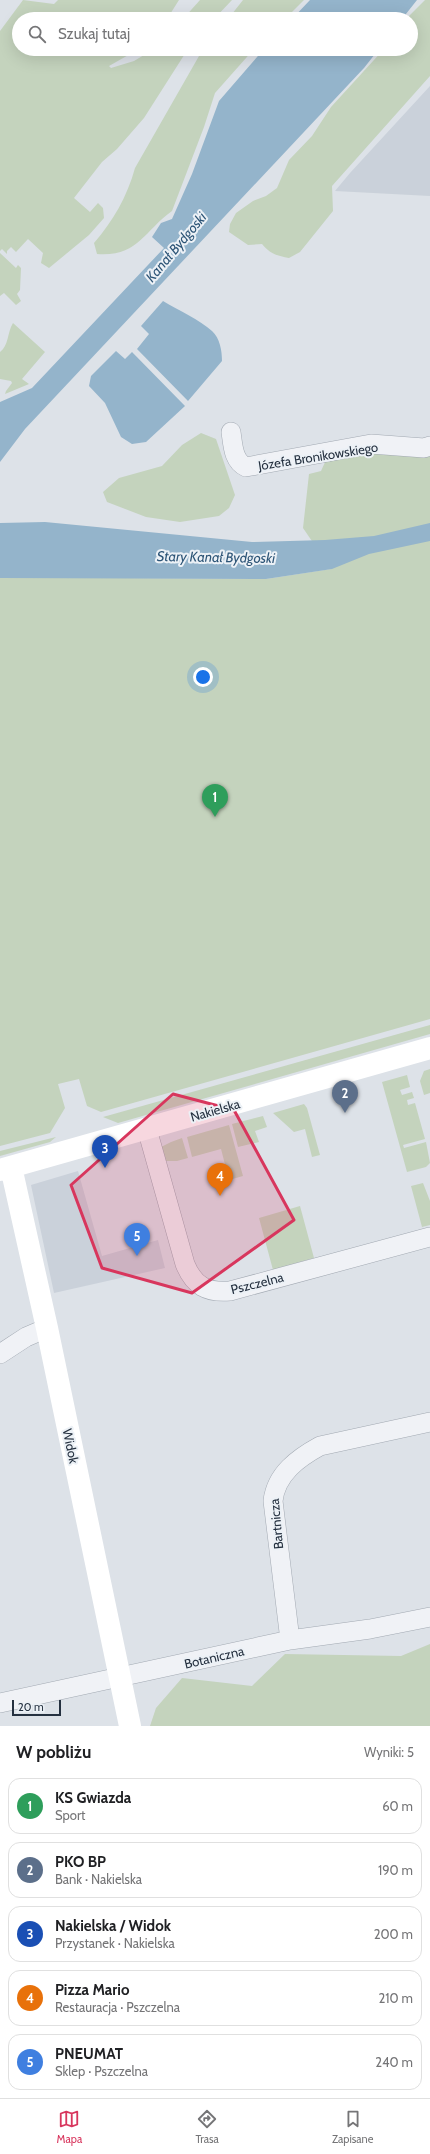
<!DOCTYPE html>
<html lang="pl">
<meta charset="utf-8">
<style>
:root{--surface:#fff;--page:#f2f2f2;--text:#202124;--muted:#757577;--line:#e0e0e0;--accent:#d8365d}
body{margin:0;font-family:Cabin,sans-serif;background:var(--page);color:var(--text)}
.scale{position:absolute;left:12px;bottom:10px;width:49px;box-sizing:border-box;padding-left:4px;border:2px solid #253140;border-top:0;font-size:11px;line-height:14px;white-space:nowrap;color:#253140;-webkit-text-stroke:3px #ecf1f6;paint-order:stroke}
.you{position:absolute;left:203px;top:677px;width:14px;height:14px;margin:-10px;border:3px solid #fff;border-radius:50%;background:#1a73e8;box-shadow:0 0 0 6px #1a73e833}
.badge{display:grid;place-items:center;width:26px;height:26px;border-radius:50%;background:var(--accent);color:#fff;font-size:13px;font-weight:700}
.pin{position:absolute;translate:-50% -33px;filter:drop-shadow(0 1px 2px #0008)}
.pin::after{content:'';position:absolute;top:21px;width:14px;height:12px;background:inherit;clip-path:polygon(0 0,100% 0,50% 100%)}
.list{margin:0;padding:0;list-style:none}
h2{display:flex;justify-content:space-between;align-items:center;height:52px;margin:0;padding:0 16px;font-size:17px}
h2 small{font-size:13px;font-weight:400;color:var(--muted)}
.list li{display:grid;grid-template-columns:26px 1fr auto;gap:12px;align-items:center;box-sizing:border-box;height:56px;margin:0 8px 8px;padding:0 8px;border:1px solid var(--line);border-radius:12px}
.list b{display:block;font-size:15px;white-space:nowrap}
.list p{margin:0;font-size:13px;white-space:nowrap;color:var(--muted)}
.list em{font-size:13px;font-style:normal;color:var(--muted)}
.icon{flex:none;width:22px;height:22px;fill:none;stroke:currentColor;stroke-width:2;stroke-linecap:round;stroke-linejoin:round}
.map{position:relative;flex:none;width:430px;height:1726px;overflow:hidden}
.search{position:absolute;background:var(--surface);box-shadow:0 4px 16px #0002;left:12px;right:12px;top:12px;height:44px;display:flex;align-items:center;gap:10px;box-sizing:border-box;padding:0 14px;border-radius:22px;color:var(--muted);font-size:15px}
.sheet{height:372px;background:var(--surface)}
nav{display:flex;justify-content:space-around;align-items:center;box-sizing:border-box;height:56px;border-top:1px solid var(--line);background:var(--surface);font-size:11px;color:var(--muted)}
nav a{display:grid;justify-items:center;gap:2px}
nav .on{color:var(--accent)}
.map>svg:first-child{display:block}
</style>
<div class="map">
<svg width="430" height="1726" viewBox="0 0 430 1726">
<rect width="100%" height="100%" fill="#dde2e8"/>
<path fill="#cad1da" d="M430 86V196L335 191 350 173Z
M78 1171 102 1256 158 1240 165 1268 54 1293 31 1185Z"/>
<path fill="#c4d3bd" d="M23 0 54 4 58 0H179L167 19H19V49H139L109 66 111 68 134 61 154 49H188L144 118 117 149 102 162 74 198 90 212 98 203 103 208 104 218 89 235 49 268 41 263 43 253 28 239 16 252 11 247 7 251V254L2 249 0 251V31Z
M200 0H232L214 19H183Z
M243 0H304L285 19H228Z
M425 0H430V76L332 186 333 211 300 252 289 258C277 256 269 253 262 244L248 245 229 232 230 224 236 213 253 201 266 196 277 188 289 160 312 136 331 107 384 49H411V19H406Z
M203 49H254L215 93 204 127 172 211C143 232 138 257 97 254L94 243C113 221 127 197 135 168Z
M0 253 16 268 18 265 21 268 20 290 17 294 21 301 16 305 4 293 0 296Z
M13 323 45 352 22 379 29 384 5 394 6 391 12 383 11 381 0 379V352C9 345 7 333 13 323Z
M201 433 216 439 235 495 229 508 219 516 180 522 146 517 107 502 103 492 119 478 162 466 182 445Z
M430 450V1019L101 1112 87 1106 79 1079 58 1084 65 1108 50 1133 0 1146V577L266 579 331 569 303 528 309 474 321 471 326 460 364 453Z
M430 1025V1034L118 1123 103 1117Z
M430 1069V1093L424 1095 420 1081 424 1071Z
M407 1075 410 1087 400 1090 402 1095 412 1092 414 1098 407 1100 408 1105 415 1103 425 1139 403 1145 404 1148 426 1142 430 1163 426 1167 407 1172 382 1082Z
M304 1104 307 1108 320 1155 312 1157 305 1129 294 1132 273 1113Z
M263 1116 267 1127 255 1131 259 1142 238 1147 232 1124Z
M229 1125 243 1176 229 1180 221 1149 192 1157 187 1137Z
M56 1137 50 1142 0 1156V1151Z
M182 1138 188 1158 177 1161H165L161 1147 171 1142Z
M423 1183 430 1201V1225L422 1227 411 1186Z
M300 1206 314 1258 273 1270 259 1218Z
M430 1644V1726H150L156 1708 182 1678 252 1686 285 1654 401 1656Z"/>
<path fill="#94b4cb" d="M310 0H417L402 19H292Z
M264 49H379L364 68 25 429 0 462V402L32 388 164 248 152 237 161 223 172 219 192 174 219 101Z
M163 301C178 310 200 320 212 331 220 338 222 351 222 361L188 401 137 349 149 334 141 326Z
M116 351 125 359 132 352 185 406 146 442 132 444 121 437 105 403 89 386 91 376Z
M45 522 252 542 325 540 374 536 430 523V541L369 554 332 569 266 579 0 578V523Z"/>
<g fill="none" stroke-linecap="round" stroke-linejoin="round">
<defs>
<path id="street" d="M231 432C233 445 233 461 246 467L371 444 424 448 430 446
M147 1129 185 1264C194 1286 207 1293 230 1291L430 1237
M0 1354 26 1337 47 1328
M290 1640 273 1501C276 1474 298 1458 320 1446L430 1422
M0 1703 290 1640 370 1629 430 1617"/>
</defs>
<use href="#street" stroke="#a2a9b2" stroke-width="20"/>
<use href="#street" stroke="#f0f2f6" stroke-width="19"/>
<path stroke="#fff" stroke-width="22" d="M11 1167 47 1328 130 1726
M0 1170 430 1048"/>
</g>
<path fill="#d8365d" fill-opacity="0.2" stroke="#d8365d" stroke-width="3" stroke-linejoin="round" d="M173 1094 234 1110 294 1220 192 1293 102 1268 71 1185Z"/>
<g text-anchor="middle" stroke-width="4" stroke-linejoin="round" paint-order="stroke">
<g font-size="13" fill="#253140" stroke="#ecf1f6">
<text transform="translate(318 456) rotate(-9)" y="5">Józefa Bronikowskiego</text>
<text transform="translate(215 1110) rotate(-16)" y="5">Nakielska</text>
<text transform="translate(257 1283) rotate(-14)" y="5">Pszczelna</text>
<text transform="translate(71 1446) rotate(78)" y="5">Widok</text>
<text transform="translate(276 1524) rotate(-95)" y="5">Bartnicza</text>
<text transform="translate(214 1657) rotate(-13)" y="5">Botaniczna</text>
</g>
<g font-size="14" font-style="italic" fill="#2c5476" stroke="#ecf1f6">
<text transform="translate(176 247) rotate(-50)" y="5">Kanał Bydgoski</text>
<text transform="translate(216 557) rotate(1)" y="5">Stary Kanał Bydgoski</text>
</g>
</g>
</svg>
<div class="scale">20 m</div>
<div class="you"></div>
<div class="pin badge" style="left:215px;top:817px;background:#2e9e5b">1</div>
<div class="pin badge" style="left:345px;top:1113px;background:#5c6f8a">2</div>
<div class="pin badge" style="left:105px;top:1168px;background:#1a4fb4">3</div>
<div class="pin badge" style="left:220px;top:1196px;background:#e8710a">4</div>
<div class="pin badge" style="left:137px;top:1256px;background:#3f7fe0">5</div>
<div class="search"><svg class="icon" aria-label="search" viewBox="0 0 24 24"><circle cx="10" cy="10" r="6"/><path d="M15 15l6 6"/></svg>Szukaj tutaj</div>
</div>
<section class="sheet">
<h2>W pobliżu<small>Wyniki: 5</small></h2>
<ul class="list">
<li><span class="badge" style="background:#2e9e5b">1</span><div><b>KS Gwiazda</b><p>Sport</p></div><em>60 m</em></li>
<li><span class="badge" style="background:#5c6f8a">2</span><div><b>PKO BP</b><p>Bank · Nakielska</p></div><em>190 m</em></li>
<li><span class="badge" style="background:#1a4fb4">3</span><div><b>Nakielska / Widok</b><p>Przystanek · Nakielska</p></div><em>200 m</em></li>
<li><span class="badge" style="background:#e8710a">4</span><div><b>Pizza Mario</b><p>Restauracja · Pszczelna</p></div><em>210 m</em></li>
<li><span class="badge" style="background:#3f7fe0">5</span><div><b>PNEUMAT</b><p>Sklep · Pszczelna</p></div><em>240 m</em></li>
</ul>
</section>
<nav>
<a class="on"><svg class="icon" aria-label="map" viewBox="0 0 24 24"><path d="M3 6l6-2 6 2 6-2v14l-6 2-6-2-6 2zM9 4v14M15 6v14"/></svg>Mapa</a>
<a><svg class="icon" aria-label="directions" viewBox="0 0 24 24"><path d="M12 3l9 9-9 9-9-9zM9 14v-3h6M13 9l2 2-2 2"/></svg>Trasa</a>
<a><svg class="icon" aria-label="saved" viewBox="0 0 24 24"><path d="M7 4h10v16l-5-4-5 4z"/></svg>Zapisane</a>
</nav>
